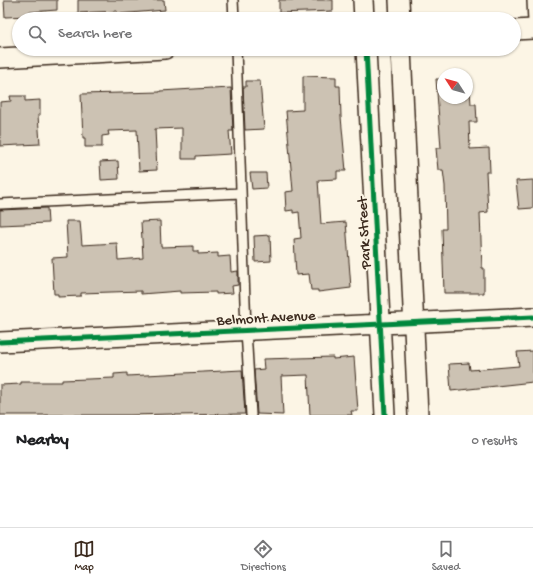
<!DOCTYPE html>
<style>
:root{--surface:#fff;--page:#f2f2f2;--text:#202124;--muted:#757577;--line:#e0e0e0;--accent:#3b2a1e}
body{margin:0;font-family:"Gochi Hand",sans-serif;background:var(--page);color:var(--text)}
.compass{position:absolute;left:437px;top:68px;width:36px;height:36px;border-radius:50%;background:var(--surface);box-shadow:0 1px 3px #0004;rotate:306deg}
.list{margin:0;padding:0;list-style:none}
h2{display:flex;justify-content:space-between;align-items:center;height:52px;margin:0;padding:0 16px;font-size:17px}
h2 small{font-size:13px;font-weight:400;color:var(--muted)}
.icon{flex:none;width:22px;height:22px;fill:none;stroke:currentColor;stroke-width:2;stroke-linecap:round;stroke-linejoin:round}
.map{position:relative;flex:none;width:533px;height:415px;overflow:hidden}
.search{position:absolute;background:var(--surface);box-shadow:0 1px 3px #0004;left:12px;right:12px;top:12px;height:44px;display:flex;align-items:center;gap:10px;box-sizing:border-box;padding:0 14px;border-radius:22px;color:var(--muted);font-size:15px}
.sheet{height:112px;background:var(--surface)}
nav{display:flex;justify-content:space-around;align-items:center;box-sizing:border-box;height:56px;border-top:1px solid var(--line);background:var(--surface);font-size:11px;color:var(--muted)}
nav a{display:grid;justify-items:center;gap:2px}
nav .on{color:var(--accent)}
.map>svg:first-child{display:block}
</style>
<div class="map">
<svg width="533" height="415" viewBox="0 0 533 415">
<rect width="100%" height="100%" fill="#fcf5e5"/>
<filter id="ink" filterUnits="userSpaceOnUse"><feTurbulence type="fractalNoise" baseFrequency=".025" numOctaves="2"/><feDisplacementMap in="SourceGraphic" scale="8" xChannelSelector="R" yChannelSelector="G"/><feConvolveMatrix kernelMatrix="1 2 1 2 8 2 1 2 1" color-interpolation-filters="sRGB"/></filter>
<g filter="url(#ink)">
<path fill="#ccc2b3" stroke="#3b2a1e" d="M4 0H57V10L29 12V16L5 17Z
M78 0H164L165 10 118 14 117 11 78 13Z
M279 0H333V11L279 13Z
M303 76 336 77V86H340L341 117 346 171H337V179L318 180 321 224 346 222 351 288 318 292V290H311L309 274 296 275 294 239 301 238 299 212 293 213V210L286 211 285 192 293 191 286 111 303 110Z
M467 77H469L471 104H476L477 122H469L470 149 489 148 490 172H486L488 212 480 213 482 268H484V293H444L442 229H446L445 186 443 170H438L436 148H441L436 79H443V98H467Z
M246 81H260L264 129 245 130 243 87H246Z
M212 88V89L231 88 233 131H229L231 154 196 156V159H182V128L155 129 157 170 139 171 137 130 108 131 109 135 102 136V147H85V138H83L81 94 160 92V91Z
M10 96H25V101L40 100V115H38L40 144 0 146V102L11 101Z
M118 161 119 179 101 180 100 162Z
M250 173H266L267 188 252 189Z
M533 180V208L519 209 516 181Z
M47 208 48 223 0 225V210Z
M66 221H80L82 245 117 243 118 260 143 258 141 222 160 221 161 247 193 246V251H198V254L218 253V257L230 256 231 272 238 271V285L232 286 233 293 216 294V292L180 293V291L141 294V291L81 293V296L58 297V294H54L52 258 68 257Z
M270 235 271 261 255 262 254 236Z
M533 351V382L451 391 449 364 469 363 470 370 519 366 517 352Z
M333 357V359L354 357 358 411H351L352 415H310L308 375 281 376 283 415 257 414 254 370 264 369 263 359Z
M242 370 245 414 173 415 172 414 130 415H0V385L21 384V382H62V380L114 378V374L127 373V376Z"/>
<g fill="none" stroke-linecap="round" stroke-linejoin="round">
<defs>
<path id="lane" d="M233 0 234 19
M532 0 533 22
M236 49 246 330 251 415
M0 204 241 193"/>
<path id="street" d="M363 0 364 19
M399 0 400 19
M514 30 533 29
M366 49 385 415
M401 49 418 415
M0 58 165 49
M0 342 533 317"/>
</defs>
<use href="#lane" stroke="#3b2a1e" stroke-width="12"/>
<use href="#street" stroke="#3b2a1e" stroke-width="22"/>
<use href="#lane" stroke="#fcf5e5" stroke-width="9"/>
<use href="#street" stroke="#fcf5e5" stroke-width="19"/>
<defs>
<path id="cycleway" d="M366 49 385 415
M0 342 533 317"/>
</defs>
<use href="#cycleway" stroke="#fcf5e5" stroke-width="8"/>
<use href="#cycleway" stroke="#00873e" stroke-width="5"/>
</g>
</g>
<g text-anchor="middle" stroke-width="4" stroke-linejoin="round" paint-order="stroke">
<g font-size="15" fill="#3b2a1e" stroke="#fcf5e5">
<text transform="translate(363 233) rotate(-93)" y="5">Park Street</text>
<text transform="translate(266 317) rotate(-3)" y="5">Belmont Avenue</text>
</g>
</g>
</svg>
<svg class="compass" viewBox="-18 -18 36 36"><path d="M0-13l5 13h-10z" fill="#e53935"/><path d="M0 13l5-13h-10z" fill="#757577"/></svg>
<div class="search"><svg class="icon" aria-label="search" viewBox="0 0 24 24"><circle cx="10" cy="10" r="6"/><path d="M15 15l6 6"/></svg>Search here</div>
</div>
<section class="sheet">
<h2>Nearby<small>0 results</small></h2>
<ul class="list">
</ul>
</section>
<nav>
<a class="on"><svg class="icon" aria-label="map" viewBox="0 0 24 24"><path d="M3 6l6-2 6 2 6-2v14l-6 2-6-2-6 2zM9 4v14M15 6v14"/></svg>Map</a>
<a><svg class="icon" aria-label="directions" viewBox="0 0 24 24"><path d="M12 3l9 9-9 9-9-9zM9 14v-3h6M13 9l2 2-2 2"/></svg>Directions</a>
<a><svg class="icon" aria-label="saved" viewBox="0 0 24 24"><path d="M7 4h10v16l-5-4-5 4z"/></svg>Saved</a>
</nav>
